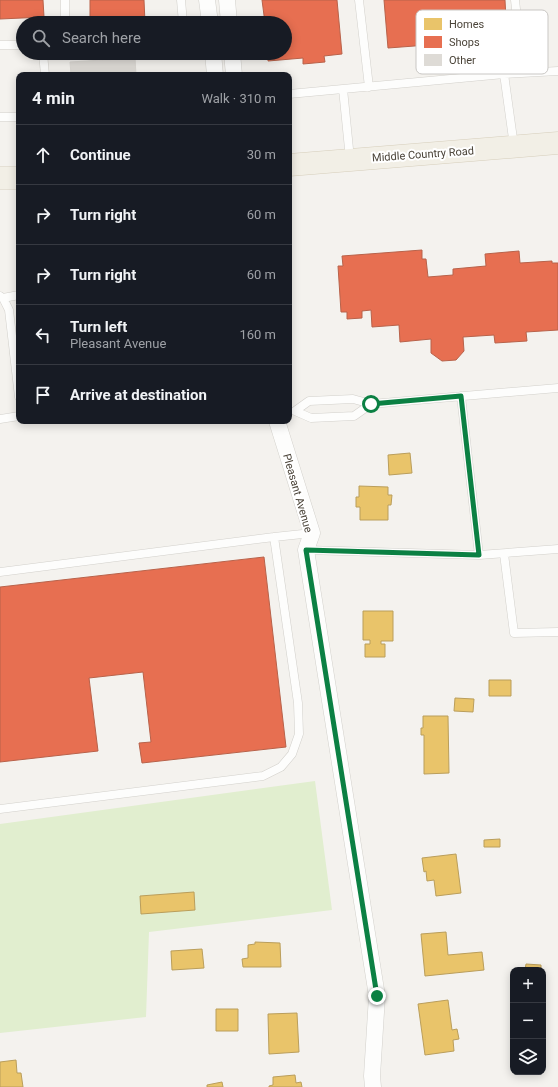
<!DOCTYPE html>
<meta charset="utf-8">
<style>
:root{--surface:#171b24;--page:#20242c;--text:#f1f3f6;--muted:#9ea1a6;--line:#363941}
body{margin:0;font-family:Roboto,sans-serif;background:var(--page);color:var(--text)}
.controls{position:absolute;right:12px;bottom:12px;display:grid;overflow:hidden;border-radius:8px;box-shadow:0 2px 10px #0003}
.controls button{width:36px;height:36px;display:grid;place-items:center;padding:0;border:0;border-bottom:1px solid var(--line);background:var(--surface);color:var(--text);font:20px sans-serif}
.stop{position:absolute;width:12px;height:12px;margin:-9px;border:3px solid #0b8043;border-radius:50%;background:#fff}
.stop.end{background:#0b8043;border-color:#fff;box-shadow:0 1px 4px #0008}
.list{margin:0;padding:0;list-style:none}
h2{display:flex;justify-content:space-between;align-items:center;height:52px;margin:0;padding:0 16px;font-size:17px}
h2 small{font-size:13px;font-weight:400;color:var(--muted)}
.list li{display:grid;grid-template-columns:26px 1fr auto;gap:12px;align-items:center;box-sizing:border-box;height:60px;padding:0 16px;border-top:1px solid var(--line)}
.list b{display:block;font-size:15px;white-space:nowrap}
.list p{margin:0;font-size:13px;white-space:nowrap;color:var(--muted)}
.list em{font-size:13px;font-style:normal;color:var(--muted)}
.icon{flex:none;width:22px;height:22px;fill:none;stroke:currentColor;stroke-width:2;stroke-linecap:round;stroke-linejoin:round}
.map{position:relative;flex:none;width:558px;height:1087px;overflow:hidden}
.search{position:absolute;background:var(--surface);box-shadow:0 2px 10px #0003;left:16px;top:16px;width:276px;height:44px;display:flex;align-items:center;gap:10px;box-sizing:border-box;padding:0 14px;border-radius:22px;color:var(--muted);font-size:15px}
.panel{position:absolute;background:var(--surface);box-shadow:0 2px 10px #0003;left:16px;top:72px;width:276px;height:352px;border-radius:8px}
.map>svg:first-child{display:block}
</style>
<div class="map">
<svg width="558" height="1087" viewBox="0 0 558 1087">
<rect width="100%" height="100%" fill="#f4f2ee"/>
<path fill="#e1eecf" d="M315 781 332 910 149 932 146 1017 0 1033V824Z"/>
<path fill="#e9c46a" stroke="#ba9e5b" d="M410 453 412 473 389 475 388 455Z
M359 486 388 487V495H392L391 505H388V520H360V507H356V497H359Z
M363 611H393V641H381V644H385V657H365V644H370V640H363Z
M489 680H511V696H489Z
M455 698 474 699 473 712 454 711Z
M423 716H448L449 773 424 774V735H421V728H423Z
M500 839V847H484V840Z
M456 854 461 893 436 896 434 880 427 881 426 871 424 872 422 858Z
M194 892 195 910 141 914 140 896Z
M446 932 448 955 482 952 484 970 425 976 421 934Z
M255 942 280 943 281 967H243L242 959 248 958V945L255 944Z
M202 949 204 968 172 970 171 951Z
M526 964 541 965V970H525Z
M448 1000 452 1030 457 1029 459 1039 453 1040 454 1051 425 1055 418 1004Z
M216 1009H238V1031H216Z
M297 1013 299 1052 269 1054 268 1014Z
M16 1060 17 1073H21L23 1087H0V1062Z
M295 1075 296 1083 301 1082 302 1087H269V1086L273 1085V1077Z
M222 1082 223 1087H207V1085Z"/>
<path fill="#e76f51" stroke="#b8624a" d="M0 0H43L44 17 0 19Z
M90 0H144L145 23H77V18L90 17Z
M262 0H337L342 54 324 56 325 62 303 64V58L268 61V53H285V23H265Z
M384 0H505L507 39 388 48Z
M422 250V259H426L428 277 453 275V269L486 266 485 254 519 251 520 263 552 261V263H558V330L526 332 527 341 495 343 494 335 463 337 464 351 456 360 442 361 431 353V339L400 342 399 325 372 327 371 310 362 311V318L347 319V312H341L338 266H343L342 256Z
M264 557 286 747 142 763 139 743 151 742 143 672 89 678 98 751 0 762V587Z"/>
<path fill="#dedbd6" stroke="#dcd9d4" d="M135 58 136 75H71L70 62Z"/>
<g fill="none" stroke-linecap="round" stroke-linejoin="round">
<defs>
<path id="service" d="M181 0 183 23
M359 0 369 87
M515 0 523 73
M63 23 65 21V0
M0 45H23
M43 53 45 75
M504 74 558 71
M343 89 350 159
M289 94 504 74 514 146
M0 117H19
M0 296 3 298 9 310 19 397
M3 298 19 295
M461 396 479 555 558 549
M353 399 371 404 354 416 311 418 295 411 309 401Z
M371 404 558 388
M0 419 19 416
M306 550 479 555
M504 554 514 633 558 632
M0 572 274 537
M0 809 263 776 281 767 292 754 299 734 298 703 274 537 312 533"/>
<path id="minor" d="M207 0 210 23
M227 0 229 23
M213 53 215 75
M232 53 234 75
M277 421 312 533 306 550 377 996 372 1076 373 1087"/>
<path id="primary" d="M289 165 558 143
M0 178H19"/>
</defs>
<use href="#service" stroke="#d2d0cb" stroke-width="9"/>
<use href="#minor" stroke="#d2d0cb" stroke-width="17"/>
<use href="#primary" stroke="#d6cebb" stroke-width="23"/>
<use href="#service" stroke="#fdfdfc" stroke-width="8"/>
<use href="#minor" stroke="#fdfdfc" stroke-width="16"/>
<use href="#primary" stroke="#f2efe6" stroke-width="22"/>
</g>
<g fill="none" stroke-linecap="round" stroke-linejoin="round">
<path stroke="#0b8043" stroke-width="5" d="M371 404 461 396 479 555 306 550 377 996"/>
</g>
<g text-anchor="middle" stroke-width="4" stroke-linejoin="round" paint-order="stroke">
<g font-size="11" fill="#4b4439" stroke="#fff">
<text transform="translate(423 154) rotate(-4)" y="4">Middle Country Road</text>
<text transform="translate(298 493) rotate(74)" y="4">Pleasant Avenue</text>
</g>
</g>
<rect x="416" y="10" width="132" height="64" rx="6" fill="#fff" stroke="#c9c7c4" stroke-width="1"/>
<rect x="424" y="18" width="18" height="12" fill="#e9c46a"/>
<rect x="424" y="36" width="18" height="12" fill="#e76f51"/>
<rect x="424" y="54" width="18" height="12" fill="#dedbd6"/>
<g font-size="11" fill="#4b4439">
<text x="449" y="28">Homes</text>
<text x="449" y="46">Shops</text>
<text x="449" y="64">Other</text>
</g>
</svg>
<div class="controls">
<button>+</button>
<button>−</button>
<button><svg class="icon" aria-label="layers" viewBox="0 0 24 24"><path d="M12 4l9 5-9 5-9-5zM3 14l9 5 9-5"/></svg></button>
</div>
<div class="stop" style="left:371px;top:404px"></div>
<div class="stop end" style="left:377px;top:996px"></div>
<div class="search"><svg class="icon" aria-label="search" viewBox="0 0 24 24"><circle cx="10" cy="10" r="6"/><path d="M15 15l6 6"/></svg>Search here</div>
<section class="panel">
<h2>4 min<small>Walk · 310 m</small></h2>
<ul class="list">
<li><svg class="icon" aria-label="ahead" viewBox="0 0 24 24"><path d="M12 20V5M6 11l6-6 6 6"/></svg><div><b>Continue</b></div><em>30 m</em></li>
<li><svg class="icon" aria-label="right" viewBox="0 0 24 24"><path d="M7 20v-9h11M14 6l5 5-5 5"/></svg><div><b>Turn right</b></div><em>60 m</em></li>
<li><svg class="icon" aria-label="right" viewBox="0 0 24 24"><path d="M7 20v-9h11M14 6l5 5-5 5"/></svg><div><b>Turn right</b></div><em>60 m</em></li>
<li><svg class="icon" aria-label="left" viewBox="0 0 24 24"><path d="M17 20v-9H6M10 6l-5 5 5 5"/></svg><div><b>Turn left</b><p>Pleasant Avenue</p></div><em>160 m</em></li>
<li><svg class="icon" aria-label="arrive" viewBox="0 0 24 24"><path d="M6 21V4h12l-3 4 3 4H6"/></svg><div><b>Arrive at destination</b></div></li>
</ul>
</section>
</div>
